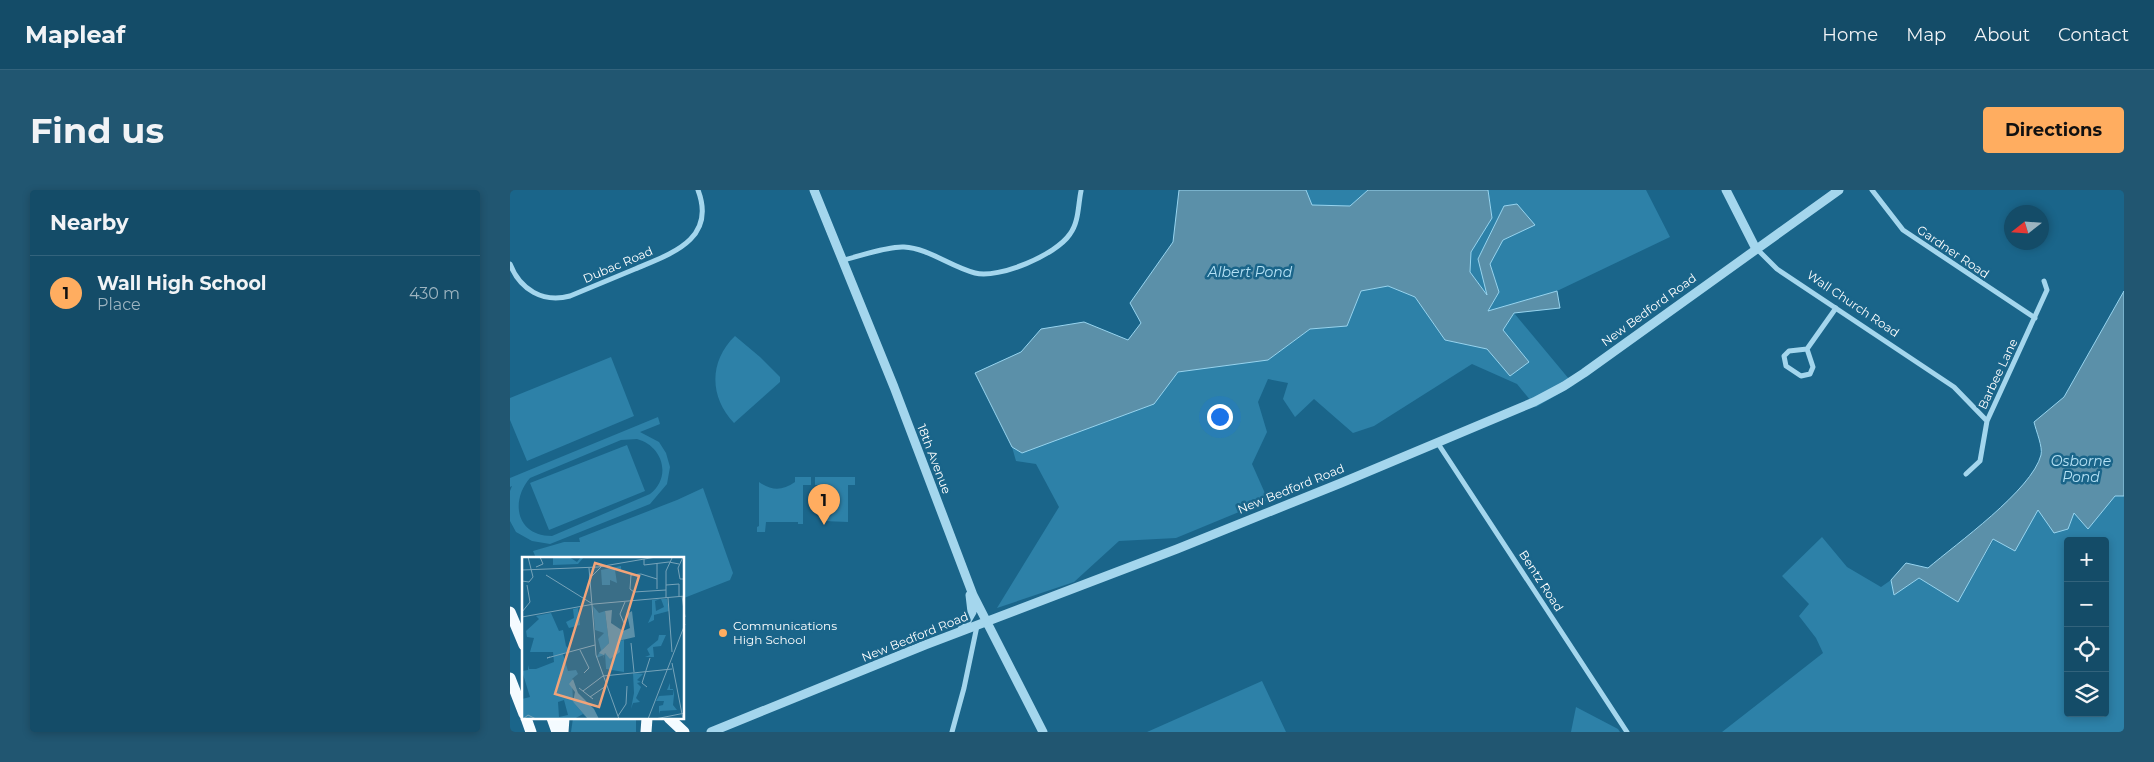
<!DOCTYPE html>
<meta charset="utf-8">
<style>
:root{--surface:#144c68;--page:#215671;--text:#f1f3f6;--muted:#9db4c0;--line:#33637c;--accent:#ffad60}
body{margin:0;font-family:Montserrat,sans-serif;background:var(--page);color:var(--text)}
.controls{position:absolute;right:15px;bottom:15px;display:grid;overflow:hidden;border-radius:5px;box-shadow:0 2px 8px #0003}
.controls button{width:45px;height:45px;display:grid;place-items:center;padding:0;border:0;border-bottom:1px solid var(--line);background:var(--surface);color:var(--text);font:25px sans-serif}
.compass{position:absolute;left:1494px;top:15px;width:45px;height:45px;border-radius:50%;background:var(--surface);box-shadow:0 2px 8px #0003;rotate:253deg}
.you{position:absolute;left:709px;top:226px;width:18px;height:18px;margin:-12px;border:4px solid #fff;border-radius:50%;background:#1a73e8;box-shadow:0 0 0 8px #1a73e833}
.badge{display:grid;place-items:center;width:32px;height:32px;border-radius:50%;background:var(--accent);color:#111;font-size:16px;font-weight:700}
.pin{position:absolute;translate:-50% -41px;filter:drop-shadow(0 1px 2px #0008)}
.pin::after{content:'';position:absolute;top:26px;width:18px;height:15px;background:inherit;clip-path:polygon(0 0,100% 0,50% 100%)}
.list{margin:0;padding:0;list-style:none}
h2{display:flex;justify-content:space-between;align-items:center;height:65px;margin:0;padding:0 20px;font-size:21px}
h2 small{font-size:16px;font-weight:400;color:var(--muted)}
.list li{display:grid;grid-template-columns:32px 1fr auto;gap:15px;align-items:center;box-sizing:border-box;height:75px;padding:0 20px;border-top:1px solid var(--line)}
.list b{display:block;font-size:19px;white-space:nowrap}
.list p{margin:0;font-size:16px;white-space:nowrap;color:var(--muted)}
.list em{font-size:16px;font-style:normal;color:var(--muted)}
.icon{flex:none;width:28px;height:28px;fill:none;stroke:currentColor;stroke-width:2;stroke-linecap:round;stroke-linejoin:round}
.map{position:relative;flex:none;width:1614px;height:542px;overflow:hidden;border-radius:5px}
header{display:flex;align-items:center;gap:30px;box-sizing:border-box;height:70px;padding:0 25px;background:var(--surface);border-bottom:1px solid var(--line)}
header strong{font-size:24px}
nav{display:flex;gap:28px;margin-inline-start:auto;font-size:18px}
.intro{display:flex;align-items:center;justify-content:space-between;box-sizing:border-box;height:120px;padding:0 30px}
h1{margin:0;font-size:35px}
.button{padding:12px 22px;border-radius:5px;background:var(--accent);color:#111;font-size:18px;font-weight:700}
main{display:flex;gap:30px;padding:0 30px}
aside{flex:1;background:var(--surface);border-radius:5px;box-shadow:0 2px 8px #0003}
.map>svg:first-child{display:block}
</style>
<header>
<strong>Mapleaf</strong>
<nav><a>Home</a><a>Map</a><a>About</a><a>Contact</a></nav>
</header>
<div class="intro"><h1>Find us</h1><a class="button">Directions</a></div>
<main>
<aside>
<h2>Nearby<small></small></h2>
<ul class="list">
<li><span class="badge">1</span><div><b>Wall High School</b><p>Place</p></div><em>430 m</em></li>
</ul>
</aside>
<div class="map">
<svg width="1614" height="542" viewBox="0 0 1614 542">
<rect width="100%" height="100%" fill="#1a658a"/>
<path fill="#2d81a8" fill-rule="evenodd" d="M796 0H858L840 16 802 15Z
M978 0H1136L1160 47 1047 101 978 122 989 102 980 74 993 50 1024 35 1007 14 994 16 968 69 978 106 960 82 961 62 982 28Z
M878 96 905 107 935 150 977 159 993 140 1004 123 1064 195 1026 217 1007 194 962 174 864 236 843 243 804 209 785 227 773 209 778 193 758 189 748 212 757 242 742 274 758 310 666 348 609 351 564 392 487 418 549 317 526 274 506 271 502 257 512 262 644 214 668 182 758 170 800 139 837 136 851 101Z
M225 146 250 167 270 187V192L224 233C199 207 199 171 225 146Z
M101 167 124 226 17 271 0 230V208Z
M148 227 150 234 130 242 149 252 156 263 160 277 157 294 140 314 40 354 22 351 6 342 0 331V301L2 296 0 297V288ZM127 249C153 256 162 287 140 304L42 346C6 346 0 311 20 288L111 250Z
M117 255 135 301 39 340 20 293Z
M285 287H301V295H293V334H288V332H256L255 342H247V337L249 336V292C262 301 272 301 285 292Z
M305 287H345V295H338V332L313 331V295H305Z
M193 298 223 383 220 390 174 408V368H26L23 361 54 352H70L69 348 167 310Z
M1606 305 1614 306V542H1212L1313 463 1306 448 1289 426 1299 414 1272 386 1312 347 1337 377 1371 397 1381 390 1384 404 1409 388 1448 411 1484 349 1528 320 1563 322ZM1558 351H1595V523H1558Z
M752 491 776 542H637Z
M1066 517 1108 539 1110 542H1061Z
M63 528H126V542H61Z"/>
<path fill="#5b90a9" stroke="#97d4ef" d="M669 0H796L802 15 840 16 858 0H978L982 28 961 62 960 82 977 105 968 69 994 16 1007 14 1025 35 993 50 980 74 989 102 978 121 1047 101 1050 118 1004 123 993 140 1019 172 1000 186 977 159 935 150 905 107 878 96 851 101 837 136 800 139 758 170 668 182 644 214 512 263 502 257 465 183 511 162 531 139 574 132 618 150 631 133 620 113 663 52Z
M1614 101V306H1605L1578 339 1564 323 1558 339 1544 343 1528 320 1505 361 1483 349 1448 412 1409 388 1384 405 1381 390 1396 373 1418 378C1446 354 1522 300 1531 265 1533 257 1526 241 1524 232L1554 207Z"/>
<g fill="none" stroke-linecap="round" stroke-linejoin="round">
<path stroke="#a4d6ed" stroke-width="5" d="M1362 0 1393 40 1525 128
M1247 59 1267 79 1444 197 1477 231
M334 70C351 66 377 56 394 57 418 58 441 77 465 83 489 89 546 65 560 44 569 32 568 15 571 1
M0 74C10 100 33 113 60 106 82 97 103 88 125 79 160 64 207 50 188 0
M1297 159 1303 177 1300 184 1291 186 1276 176 1274 166 1279 161Z
M1297 159 1326 118
M927 252 1117 542
M1456 284 1470 271 1477 231 1537 100 1534 91
M442 542 454 498 467 436"/>
<path stroke="#a4d6ed" stroke-width="9" d="M304 0 384 197 463 405 533 542
M1216 0 1246 59
M451 441 462 422 460 405
M201 542 415 455 667 359 831 293 1024 212 1054 196 1074 183 1329 0"/>
<path stroke="#f4fbff" stroke-width="11" d="M0 422 14 455
M0 488 14 524
M16 528 21 542
M42 528 47 542
M159 528 174 542
M53 542 54 528
M136 542 137 528"/>
</g>
<circle fill="#ffad60" stroke="#1a658a" stroke-width="2" cx="213" cy="443" r="5"/>
<g text-anchor="middle" stroke-width="5" stroke-linejoin="round" paint-order="stroke">
<g font-size="12" fill="#fff" stroke="#1a658a">
<text transform="translate(1443 62) rotate(34)" y="4">Gardner Road</text>
<text transform="translate(108 75) rotate(-23)" y="4">Dubac Road</text>
<text transform="translate(1343 114) rotate(34)" y="4">Wall Church Road</text>
<text transform="translate(1139 120) rotate(-36)" y="4">New Bedford Road</text>
<text transform="translate(1488 184) rotate(-65)" y="4">Barbee Lane</text>
<text transform="translate(424 269) rotate(69)" y="4">18th Avenue</text>
<text transform="translate(781 299) rotate(-22)" y="4">New Bedford Road</text>
<text transform="translate(1031 391) rotate(57)" y="4">Bentz Road</text>
<text transform="translate(405 447) rotate(-22)" y="4">New Bedford Road</text>
</g>
<g font-size="12" fill="#fff" stroke="#1a658a" text-anchor="start">
<text x="223" y="440">Communications<tspan x="223" dy="14">High School</tspan></text>
</g>
<g font-size="14" font-style="italic" fill="#b4e1f5" stroke="#1a658a">
<text x="740" y="87">Albert Pond</text>
<text x="1571" y="276">Osborne<tspan x="1571" dy="16">Pond</tspan></text>
</g>
</g>
<g transform="translate(12 367)">
<rect width="162" height="162" fill="#1a658a"/>
<path d="M31 0H47L55 5 59 0H62L56 7 31 8ZM99 9V13H93L95 26 88 23V28H80L79 13ZM138 42 133 44 134 54 142 50 139 42H145L147 54 132 58V63L126 66 130 57V43ZM71 49 77 56 83 54 87 86 81 92 82 98 74 101 79 93 76 82 82 76 73 73ZM56 51 58 68 47 71 44 65 52 61 51 52ZM29 56 37 74 41 73 44 89 48 93 41 97 46 114 54 113 56 117 50 122 51 145 66 162 61 157 52 162H0V142L8 140 0 114 6 113V108L7 112H14L32 105 31 95H8L12 81 5 80 4 74 17 62 14 59ZM42 143 46 158 37 160 36 145ZM137 78H144L139 89 131 90 132 100H123L128 98 125 92 136 83ZM102 83V115L84 112 83 96 90 101 84 96H88L96 84ZM111 116 121 117 115 123 119 125 115 126 119 130 114 141 118 145 111 146 109 152 112 136ZM148 126V132H151L152 138 151 148 155 153 138 154 137 157V149L141 148 142 144H134L137 139 151 138V133H145Z" fill="#2d81a8" fill-rule="evenodd"/>
<path d="M90 53 89 66 101 74 108 71 105 57 110 54 113 80 96 84 98 95 88 102 83 96 81 102 82 98 77 96 87 86 83 54ZM51 122 56 136 72 152 77 162H66L51 145 53 135 47 127Z" fill="#5b90a9"/>
<path fill="none" stroke="#76a3b9" stroke-width="1" d="M161 0 156 11 158 22H163M122 2V8L147 5 157 7M14 10 21 7 18 0M67 11 74 98 97 162M0 13 76 10 134 0M24 18 69 46M68 21 80 9M135 22 119 17 109 18 108 32 112 35 144 33M0 24 7 25 11 20 6 0M144 28 157 27V40M135 32V6M160 39 163 60M144 41V14L150 1M146 41 150 95M0 55 8 45 5 28M0 60 72 47 163 39M102 66 98 57 103 45M109 86 112 115M58 93 67 111 62 116M28 100 25 101 73 88M150 106 161 162M125 130 120 126 128 101M57 131 71 142M61 134 81 119 150 112M68 140 84 129M96 159 104 147 105 129M1 162 6 158 14 162M126 162 163 67M133 162 163 156"/>
<path fill="#f2a479" fill-opacity="0.15" stroke="#f2a479" stroke-width="2.5" d="M73 6 117 19 77 150 33 137Z"/>
<rect width="162" height="162" fill="none" stroke="#fff" stroke-width="2.5"/>
</g>
</svg>
<div class="controls">
<button>+</button>
<button>−</button>
<button><svg class="icon" aria-label="locate" viewBox="0 0 24 24"><circle cx="12" cy="12" r="6"/><path d="M12 2v4M12 18v4M2 12h4M18 12h4"/></svg></button>
<button><svg class="icon" aria-label="layers" viewBox="0 0 24 24"><path d="M12 4l9 5-9 5-9-5zM3 14l9 5 9-5"/></svg></button>
</div>
<svg class="compass" viewBox="-18 -18 36 36"><path d="M0-13l5 13h-10z" fill="#e53935"/><path d="M0 13l5-13h-10z" fill="#9db4c0"/></svg>
<div class="you"></div>
<div class="pin badge" style="left:314px;top:335px">1</div>
</div>
</main>
